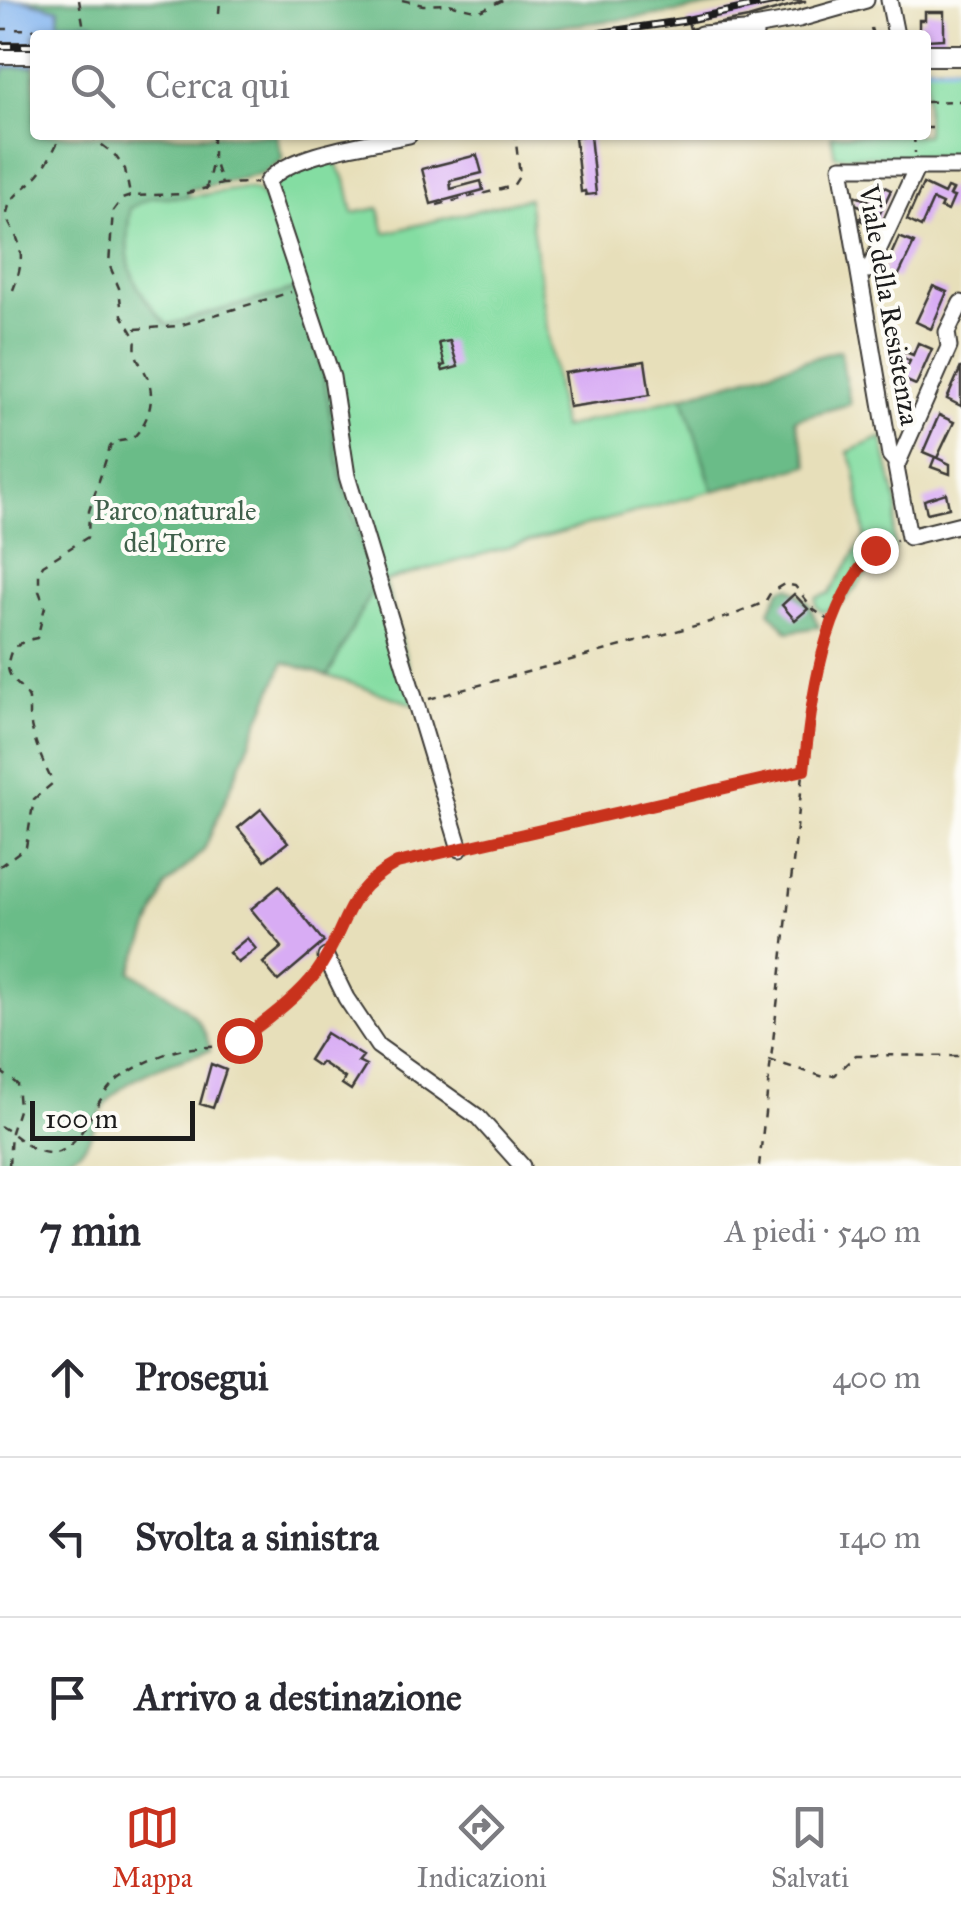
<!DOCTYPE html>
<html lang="it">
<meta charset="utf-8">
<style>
:root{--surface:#fff;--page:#f7f7f7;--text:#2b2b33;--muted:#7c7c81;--line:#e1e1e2;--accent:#c8321e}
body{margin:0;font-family:"IM FELL Great Primer",serif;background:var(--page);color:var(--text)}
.scale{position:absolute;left:30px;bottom:25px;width:165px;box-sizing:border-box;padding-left:10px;border:5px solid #1c1c1c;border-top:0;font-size:28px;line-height:35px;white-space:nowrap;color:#1c1c1c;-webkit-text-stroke:8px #fdfcf7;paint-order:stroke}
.stop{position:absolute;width:30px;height:30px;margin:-22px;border:8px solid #c8321e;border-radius:50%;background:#fff}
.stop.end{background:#c8321e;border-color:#fff;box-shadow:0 2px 10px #0008}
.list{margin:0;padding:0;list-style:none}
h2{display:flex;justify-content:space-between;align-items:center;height:130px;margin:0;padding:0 40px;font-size:42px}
h2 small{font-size:32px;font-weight:400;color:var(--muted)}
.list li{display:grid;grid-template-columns:65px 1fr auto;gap:30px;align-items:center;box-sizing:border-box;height:160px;padding:0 40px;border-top:2px solid var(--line)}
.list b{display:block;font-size:38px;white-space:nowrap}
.list em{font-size:32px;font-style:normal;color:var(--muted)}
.icon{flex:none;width:55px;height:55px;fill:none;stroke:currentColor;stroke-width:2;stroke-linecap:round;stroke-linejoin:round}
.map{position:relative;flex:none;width:961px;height:1166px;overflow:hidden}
.search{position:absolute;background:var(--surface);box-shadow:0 2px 8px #0004;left:30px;right:30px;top:30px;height:110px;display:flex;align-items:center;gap:25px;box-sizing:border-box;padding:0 35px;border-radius:10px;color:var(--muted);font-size:38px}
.sheet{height:610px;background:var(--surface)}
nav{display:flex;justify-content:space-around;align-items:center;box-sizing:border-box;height:140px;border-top:2px solid var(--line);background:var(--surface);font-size:28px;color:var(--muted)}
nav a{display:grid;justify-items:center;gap:5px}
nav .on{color:var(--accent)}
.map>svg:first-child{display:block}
</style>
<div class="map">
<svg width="961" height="1166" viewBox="0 0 961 1166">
<rect width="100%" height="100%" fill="#fdfcf7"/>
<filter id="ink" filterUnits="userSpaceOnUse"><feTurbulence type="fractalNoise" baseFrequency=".01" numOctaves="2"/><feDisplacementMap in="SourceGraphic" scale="20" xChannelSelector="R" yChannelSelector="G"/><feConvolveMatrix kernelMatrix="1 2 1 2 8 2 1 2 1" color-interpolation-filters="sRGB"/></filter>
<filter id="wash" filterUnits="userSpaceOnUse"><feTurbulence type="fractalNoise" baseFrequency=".0048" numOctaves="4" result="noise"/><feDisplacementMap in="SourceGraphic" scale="40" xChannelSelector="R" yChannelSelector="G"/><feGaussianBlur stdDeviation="2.25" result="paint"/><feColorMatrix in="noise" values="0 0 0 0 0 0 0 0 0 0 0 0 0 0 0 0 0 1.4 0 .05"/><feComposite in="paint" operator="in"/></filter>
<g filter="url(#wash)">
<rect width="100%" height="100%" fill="#e7dfba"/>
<path fill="#84dda2" stroke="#507c5f" stroke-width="2.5" d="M926 65H961V157L835 156 831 135H926Z
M333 159 346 180 353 213 379 208 385 233 528 198 562 428 683 396 713 491 385 581 419 706 328 676 349 633 341 476 323 372 296 289 167 325C128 280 123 267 130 208L152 197H187L245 188 255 190 264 198 278 234 274 181 300 168Z
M882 437 898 509 893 534 895 550C863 564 853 608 822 612L816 607V598L830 593 865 537 855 469 848 452Z"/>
<path fill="#6bbc88" stroke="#446c52" stroke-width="2.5" d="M23 0H744C528 44 311 35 94 35V23L57 22 58 9Z
M35 66V135H276L283 159 262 174 189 190 187 197H152L130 208C123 267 128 280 167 325L297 289 323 372 341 476 375 584 328 676 284 662 204 850 166 886 131 972C163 992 204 1010 210 1050 179 1060 145 1070 118 1091 101 1104 96 1127 86 1144 70 1166 27 1166 0 1166V80L5 68Z
M840 350 850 404 795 419 809 465 713 491 683 396Z
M790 587 808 602 819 627 788 632 769 611 781 589Z"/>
<path fill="#82b4ef" stroke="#4f6886" stroke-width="2.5" d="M0 0H23L59 9 58 22 94 23V35H35V66L5 68 0 80Z"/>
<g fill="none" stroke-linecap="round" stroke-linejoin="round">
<path stroke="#82b4ef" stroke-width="4" d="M926 67H961"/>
</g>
<g id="blocks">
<path fill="#d8acf4" d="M787 0 806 1 748 18 690 29 688 22Z
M925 12H944V39L926 40 925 31H919V20H925Z
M590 135 596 194 586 195 585 191 581 192 575 137Z
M477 155 482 173 450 181 451 189 481 181 483 190 431 204 422 169Z
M876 183 891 190 874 226 860 220 865 208 853 203 856 196 868 201Z
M923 184 944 194 947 188 953 190 950 196 954 197 948 211 940 208 942 204 933 200 921 227 907 220Z
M899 237 914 243 897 279 883 273Z
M933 286 947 292 931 329 916 322Z
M450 341 458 367 443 371 441 366 445 365 439 343Z
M918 343 932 349 916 385 902 379 910 361 899 356 901 350 913 355Z
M645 361 650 395 569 407 564 373Z
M961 367V406L947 399Z
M939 415 954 422 937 458 950 464V474L931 467 935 457 923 452Z
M946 493 949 508 927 513 924 500Z
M794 594 808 609 795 620 782 605Z
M261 809 288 842 265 860 238 828Z
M279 886 324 942 278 981 263 963 282 947 251 909Z
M247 938 256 949 238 963 229 953Z
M326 1033 363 1056 358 1062 366 1066 351 1090 342 1084 345 1078 321 1062 318 1066 309 1060Z
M211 1064 226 1070 213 1108 200 1104Z"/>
</g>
</g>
<g filter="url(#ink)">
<use href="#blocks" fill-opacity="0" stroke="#3a3934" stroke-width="2.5"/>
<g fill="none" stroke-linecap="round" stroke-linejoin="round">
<defs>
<path id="minor" d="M889 0 896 35
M701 34 745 31 750 35
M755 35 754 27 799 19 866 0
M409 135C371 144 292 152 267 182L332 377 347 476 460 849
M869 270 917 167
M961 303 947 332 949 347 896 467 909 537 961 524
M897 463 890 455 841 167H961
M326 957 346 998 378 1046 478 1117 522 1166"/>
<path id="major" d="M0 53H35
M926 55H961"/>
</defs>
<use href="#minor" stroke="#3a3934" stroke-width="19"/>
<use href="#major" stroke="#3a3934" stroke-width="24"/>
<path stroke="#3a3934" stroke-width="2.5" stroke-dasharray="8 8" stroke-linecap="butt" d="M79 0 85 35
M402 0 423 5 448 4 480 11 503 0
M219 13 220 0
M871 28 873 35
M0 29 85 30
M926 102 961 101
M926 128H932
M89 135 114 154 125 169 130 195
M213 135V158L222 184 256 183
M914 135 915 153
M206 190 213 160
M437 205 513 186 520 175 515 135
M13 290C20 272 25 254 16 236 12 228 7 222 7 214 9 195 26 189 36 177 47 165 54 150 61 135
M135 329 178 326 291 292
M429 699 731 616 765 602 771 592 784 584 795 586 814 610 832 622
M474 846 803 770
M0 866 26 847 34 799 53 783C42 761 33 739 29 715 29 713 29 701 29 699 22 682 0 680 11 652 21 642 23 641 37 638L45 607 39 591V573L43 565 88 537 89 511 110 447 114 442 132 439C147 424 155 403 149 382 143 362 133 363 136 338L122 315 119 288 109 264 113 211 122 199 131 196 183 194 222 184
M332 943C359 882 380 864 446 851
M769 1060 824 1077 835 1075 856 1055 961 1056
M0 1071 17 1084 19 1107 11 1132 9 1166
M0 1126C17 1135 33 1155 54 1153 83 1150 94 1097 117 1080 135 1067 158 1055 179 1050 194 1047 210 1048 225 1045 252 1038 304 992 319 968
M759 1166 810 712C822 658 838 560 897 540"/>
<use href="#minor" stroke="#fff" stroke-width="15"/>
<use href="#major" stroke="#fff" stroke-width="20"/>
<defs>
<path id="rail" d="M586 35 682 21 782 0
M0 46H35"/>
</defs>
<use href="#rail" stroke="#1c1c1c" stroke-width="8"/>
<use href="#rail" stroke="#fdfcf7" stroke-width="4" stroke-dasharray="11" stroke-linecap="butt"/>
</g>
</g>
<g fill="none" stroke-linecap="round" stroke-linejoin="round" filter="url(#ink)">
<path stroke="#c8321e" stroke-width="12" d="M239 1040C265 1022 296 999 316 973 349 928 340 894 397 863L804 770C812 696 822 606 875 550"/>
</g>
<g text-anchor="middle" stroke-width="8" stroke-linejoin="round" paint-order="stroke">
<g font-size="28" fill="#1c1c1c" stroke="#fdfcf7">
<text transform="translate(890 305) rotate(80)" y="10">Viale della Resistenza</text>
</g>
<g font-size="28" fill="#40604b" stroke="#fdfcf7">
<text x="175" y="520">Parco naturale<tspan x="175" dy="32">del Torre</tspan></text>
</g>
</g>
</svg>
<div class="scale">100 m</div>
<div class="stop" style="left:239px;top:1040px"></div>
<div class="stop end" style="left:875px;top:550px"></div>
<div class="search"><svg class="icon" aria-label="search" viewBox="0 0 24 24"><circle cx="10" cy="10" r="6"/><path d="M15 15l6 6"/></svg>Cerca qui</div>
</div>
<section class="sheet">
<h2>7 min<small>A piedi · 540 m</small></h2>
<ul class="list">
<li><svg class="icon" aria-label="ahead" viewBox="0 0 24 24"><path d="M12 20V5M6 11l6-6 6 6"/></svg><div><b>Prosegui</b></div><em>400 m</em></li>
<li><svg class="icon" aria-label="left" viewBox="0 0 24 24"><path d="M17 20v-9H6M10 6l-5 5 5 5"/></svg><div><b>Svolta a sinistra</b></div><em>140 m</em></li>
<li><svg class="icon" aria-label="arrive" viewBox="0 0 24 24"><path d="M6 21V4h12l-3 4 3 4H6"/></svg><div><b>Arrivo a destinazione</b></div></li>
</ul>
</section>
<nav>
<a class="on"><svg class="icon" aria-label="map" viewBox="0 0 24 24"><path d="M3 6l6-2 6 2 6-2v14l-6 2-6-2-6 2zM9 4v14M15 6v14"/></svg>Mappa</a>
<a><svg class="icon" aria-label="directions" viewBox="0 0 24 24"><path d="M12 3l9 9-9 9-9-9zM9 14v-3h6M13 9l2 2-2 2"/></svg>Indicazioni</a>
<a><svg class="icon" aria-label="saved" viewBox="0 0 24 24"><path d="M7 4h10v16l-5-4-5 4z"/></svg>Salvati</a>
</nav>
